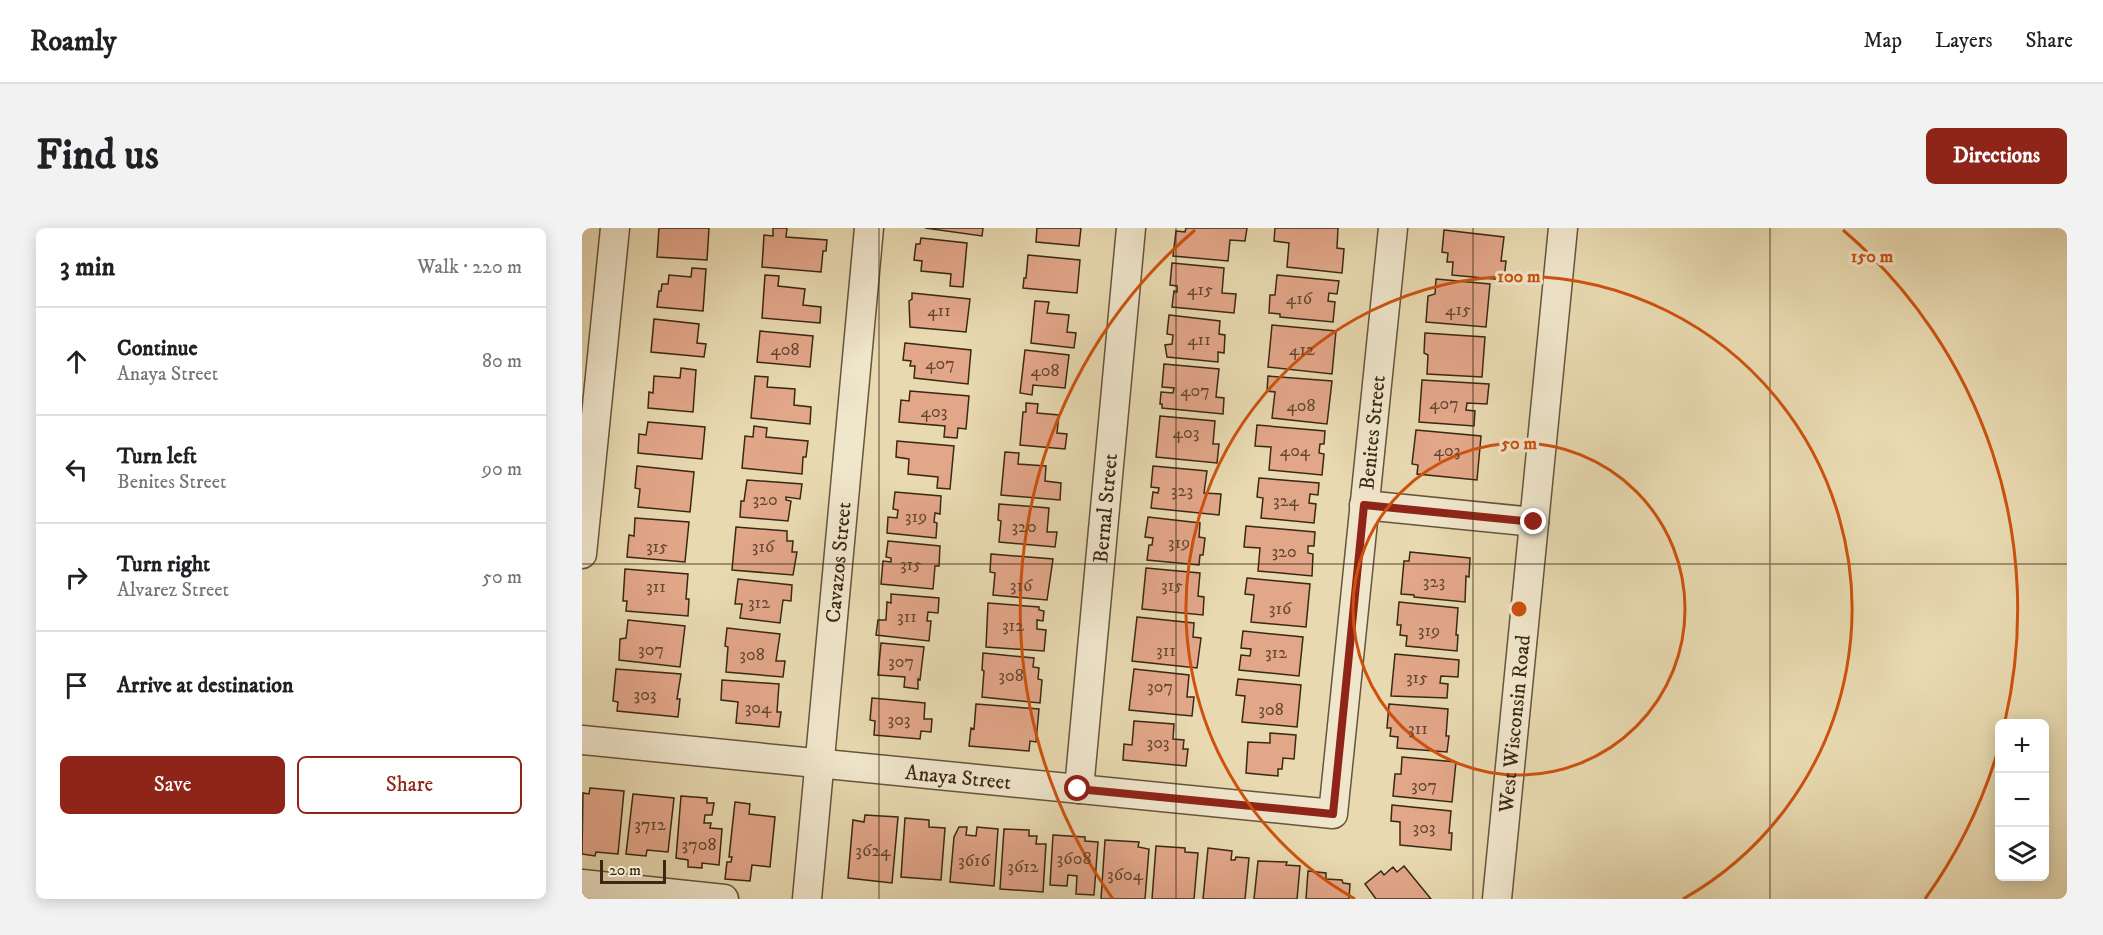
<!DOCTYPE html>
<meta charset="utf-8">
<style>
:root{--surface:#fff;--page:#f2f2f2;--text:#202124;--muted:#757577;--line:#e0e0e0;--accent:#8f2418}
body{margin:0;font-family:"IM FELL DW Pica",serif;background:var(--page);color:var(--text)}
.controls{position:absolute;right:18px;bottom:18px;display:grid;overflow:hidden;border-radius:9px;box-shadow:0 3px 15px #0003}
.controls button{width:54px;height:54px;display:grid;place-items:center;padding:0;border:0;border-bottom:2px solid var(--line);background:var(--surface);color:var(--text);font:30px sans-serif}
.scale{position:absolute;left:18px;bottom:15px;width:66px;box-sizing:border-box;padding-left:6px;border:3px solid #3b2814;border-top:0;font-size:16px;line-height:21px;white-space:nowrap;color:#3b2814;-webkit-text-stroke:4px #f0e6cc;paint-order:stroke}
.stop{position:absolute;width:18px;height:18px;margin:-14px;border:4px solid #8f2418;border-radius:50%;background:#fff}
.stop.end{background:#8f2418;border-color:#fff;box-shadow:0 2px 6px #0008}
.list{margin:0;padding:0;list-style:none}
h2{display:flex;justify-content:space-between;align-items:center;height:78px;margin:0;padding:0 24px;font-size:26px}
h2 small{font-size:20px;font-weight:400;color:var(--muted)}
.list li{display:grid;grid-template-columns:39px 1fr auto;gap:18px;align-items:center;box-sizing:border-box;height:108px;padding:0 24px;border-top:2px solid var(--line)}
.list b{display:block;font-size:22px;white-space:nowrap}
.list p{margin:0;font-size:20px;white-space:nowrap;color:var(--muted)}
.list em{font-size:20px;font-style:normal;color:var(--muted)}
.actions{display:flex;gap:12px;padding:18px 24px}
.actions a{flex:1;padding:14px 0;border:2px solid var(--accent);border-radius:9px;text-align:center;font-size:21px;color:var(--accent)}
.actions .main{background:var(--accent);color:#fff}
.icon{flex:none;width:33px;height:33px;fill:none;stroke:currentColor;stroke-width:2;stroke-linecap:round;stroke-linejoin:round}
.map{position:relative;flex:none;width:1485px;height:671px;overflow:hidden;border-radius:9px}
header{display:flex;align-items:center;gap:36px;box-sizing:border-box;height:84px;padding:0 30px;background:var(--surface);border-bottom:2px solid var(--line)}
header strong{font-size:28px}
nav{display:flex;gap:33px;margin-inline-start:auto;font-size:21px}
.intro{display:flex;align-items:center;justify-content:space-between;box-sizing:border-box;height:144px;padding:0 36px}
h1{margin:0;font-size:42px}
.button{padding:15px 27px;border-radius:9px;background:var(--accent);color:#fff;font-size:21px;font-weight:700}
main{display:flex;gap:36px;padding:0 36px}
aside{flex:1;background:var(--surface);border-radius:9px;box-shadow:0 3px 15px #0003}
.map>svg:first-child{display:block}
</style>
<header>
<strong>Roamly</strong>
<nav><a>Map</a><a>Layers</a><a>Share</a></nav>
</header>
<div class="intro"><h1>Find us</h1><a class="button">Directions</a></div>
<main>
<aside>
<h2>3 min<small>Walk · 220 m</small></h2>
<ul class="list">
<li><svg class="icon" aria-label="ahead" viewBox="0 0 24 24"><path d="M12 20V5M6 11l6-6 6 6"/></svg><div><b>Continue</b><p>Anaya Street</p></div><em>80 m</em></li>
<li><svg class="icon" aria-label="left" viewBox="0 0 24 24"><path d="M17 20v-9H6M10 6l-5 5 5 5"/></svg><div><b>Turn left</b><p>Benites Street</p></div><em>90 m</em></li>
<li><svg class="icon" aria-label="right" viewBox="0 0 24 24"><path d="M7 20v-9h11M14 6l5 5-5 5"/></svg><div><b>Turn right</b><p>Alvarez Street</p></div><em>50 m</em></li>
<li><svg class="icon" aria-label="arrive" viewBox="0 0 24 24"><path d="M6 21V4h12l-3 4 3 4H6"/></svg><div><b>Arrive at destination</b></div></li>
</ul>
<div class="actions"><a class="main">Save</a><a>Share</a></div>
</aside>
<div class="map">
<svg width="1485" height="671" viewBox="0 0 1485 671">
<rect width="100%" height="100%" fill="#e8d9b0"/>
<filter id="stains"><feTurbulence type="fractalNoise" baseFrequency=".00333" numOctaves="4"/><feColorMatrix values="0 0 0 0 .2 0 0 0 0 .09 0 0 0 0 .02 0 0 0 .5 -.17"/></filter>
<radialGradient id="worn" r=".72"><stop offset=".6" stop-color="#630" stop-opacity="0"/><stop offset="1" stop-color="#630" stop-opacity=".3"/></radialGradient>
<path fill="#e2a689" stroke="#3b2814" stroke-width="1.5" d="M77 0H127L125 32 75 29Z
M191 0H205L204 9 245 12 244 23H241L239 44 180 39 182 7 191 8Z
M343 0H401L400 8Z
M455 0H499L497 18 454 14Z
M604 0H665L663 13 648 12 646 33 591 28 594 3 603 4Z
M693 0H756L755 20 762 21 760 45 705 39 707 15 692 13Z
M862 2 922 9 919 33H924L922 52 870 47 871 34H865L866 25 860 24Z
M339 10 385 15 381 59 368 58 369 46 339 43 340 33 332 32 334 16H338Z
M446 27 498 32 495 65 441 60 442 50H444Z
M590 35 642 40 640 65 654 66 652 85 590 79 592 63 595 64V58L588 57Z
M110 40 124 41 121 83 75 79 77 63H79L80 56H86L87 47 109 49Z
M183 47 197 48 196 58 223 61 221 77 239 79 238 95 180 90Z
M695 47 757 53 755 66 747 65 746 73 753 74 751 94 698 89V86L687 85 688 67H693Z
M854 51 908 56 904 99 844 94 846 68 853 66Z
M330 65 388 71 384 104 328 99 327 73 330 71Z
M453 73 467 74 465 85 487 87 485 104 494 105 492 120 449 115Z
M587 87 638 93 637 106 643 107 642 125 636 124V134L585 129 583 117 590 116 591 107 585 106Z
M72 91 117 96 115 115 124 116 122 129 69 124Z
M690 97 754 103 750 146 686 139Z
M178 103 231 108 228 139 175 134Z
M843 105 903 109 900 149 845 146 846 127 842 125Z
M323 115 389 122 386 156 332 150 333 138H328L329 133 321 132Z
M443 122 487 127 483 160 451 157 450 167 438 165Z
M582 136 637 141 634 169 642 170 641 186 580 180V176H578L579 164 591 165 592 160 580 159Z
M99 140 114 142 111 184 66 180 67 164 71 165 72 148 98 150Z
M173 148 186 149 185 159 213 161 212 177 229 179 228 196 169 190Z
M686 148 750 153 745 196 690 190 693 164 685 163Z
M840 152 907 156 905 176 885 175 884 182 893 183 892 198 837 194Z
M328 163 387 168 384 201 376 200 375 210 362 209 363 198 317 194 319 172 327 173Z
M444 175 456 176 455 185 477 187 475 205 485 206 483 221 438 217 441 184H444Z
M578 188 633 193 631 216H637L635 235 574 229Z
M66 194 123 199 120 231 56 225 57 206 64 207Z
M675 197 743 203 742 216H738L737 225 742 226 740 247 687 242 689 219 673 218Z
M172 198 185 200 184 209 226 213 224 229H221L220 246 160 240 163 208 171 209Z
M834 202 899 208 895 252 835 246 836 237 830 236Z
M315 213 372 218 368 261 355 260 356 249 326 246 327 231 314 229Z
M423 224 437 225 436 236 464 238 463 253 479 255 478 272 419 267Z
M55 238 112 244 108 284 56 279 58 261 53 260Z
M571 238 625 243 622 265 639 266 637 287 569 280 571 264 576 265 577 260 569 259Z
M677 250 737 255 736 267 728 266 727 275 734 276 732 295 679 290 681 270 675 269Z
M165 252 220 256 218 271 204 269V272L209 273 206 293 158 289 159 273H162Z
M313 264 359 268 358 286 353 285 352 294 355 295 354 310 305 305 306 289 315 290 316 282 311 281Z
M417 276 467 280 465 304H475L473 319 417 314 419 293 416 292Z
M566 289 618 295 617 309 623 310 621 327H618L617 337 565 332 567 317H570L571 310 563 309Z
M53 290 107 294 103 334 45 329 47 307 52 308Z
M664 298 733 304 732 318H726V325L731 326 730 348 676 343 678 320 662 319Z
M154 299 205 303V313H211L210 324H215L211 347 150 342Z
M306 313 358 318 357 338H353L351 361 299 356 301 333 309 334V330L304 329Z
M828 324 888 330 887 349 884 348 883 374 832 369V367L819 366 822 333H827Z
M409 326 471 331 465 372 411 367 413 345 408 344Z
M564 340 618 345 616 368 622 369 621 387 560 381Z
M43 341 106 346 104 371H107L106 388 44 383 45 373H41Z
M665 350 728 356 724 399 669 394 672 367 663 366Z
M156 351 210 357 209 373 201 372 198 395 158 390 160 376H153Z
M309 366 357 370 356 385 346 384 345 393H349L347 413 294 407 296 392H304L305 374 309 375Z
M817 374 876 380 874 407H876L875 423 824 418 825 408 818 407 819 397H815Z
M406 375 457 379V382L462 383 461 393 455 392V401L464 402 462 423 404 419Z
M555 389 612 395 611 409 619 410 615 440 550 433Z
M46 392 103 398 98 439 37 432 38 411 44 410Z
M145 400 198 406 194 433H203L201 449 144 444 146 419 143 418Z
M661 403 721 409 717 448 657 442 659 427 668 428 669 421 659 420Z
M299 415 342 419 338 452 336 451V461L322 459 323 449 296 447Z
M401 425 452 430 451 439 457 440 456 451 460 452 458 475 400 469 402 443 400 442Z
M813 426 877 432 876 449 859 448 858 455 866 456 865 470 809 468Z
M34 441 99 446 95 471H98L96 489 35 483 36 474 31 473Z
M552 441 607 447 605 469H612L610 488 547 482Z
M656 451 719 457 715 499 660 494 663 468 654 467Z
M140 452 197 456 195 484H199L197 499 154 495 156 474 139 472Z
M290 470 343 475 342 491H350L349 504 339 503 338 511 292 507 293 493 288 492Z
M394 476 457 481 454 514 448 513 447 523 387 518 389 500 392 501Z
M807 476 866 481 864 508H867L865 524 815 520 816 509 808 508 809 500H805Z
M552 493 592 496 591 511 602 512 601 521H606L604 538 541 532 542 516 550 517Z
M688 505 714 507 712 531 701 530 700 541H696V548L664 545 666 514 688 515Z
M820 529 874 534 870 574 811 568 813 546H819Z
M8 560 42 563 36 626 14 624 13 628 0 626 1 565 7 566Z
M51 566 92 570 86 624 65 622 64 628 44 626Z
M99 568 125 570V575H132L130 587H123L122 595H129L128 600 140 601 137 637 120 635V640L106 639V632L94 630Z
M153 574 168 576 167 586 193 589 188 639 170 637 168 653 143 651 145 634H149L150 629H147Z
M810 577 869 583 867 605H870L869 622 818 617V594L809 593Z
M283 587 316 589 310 655 266 650 271 592 282 594Z
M323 590 347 592V599L363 600 359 652 319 649Z
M377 599H385L384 607 394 608 395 599 416 601 412 658 368 654 372 609Z
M422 601 447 602V608H455L454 616H464L461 664 418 661Z
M471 607 503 609V613L516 614 512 667 494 666 495 648 486 647 485 658 468 657Z
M523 612 557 614 556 619 567 621 563 671H519Z
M574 618 603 620V624L616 625 612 671H570Z
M626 620 650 623 649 632H653L654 629 667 630 663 671H621Z
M676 633 705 634 704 637 718 638 715 671H672Z
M822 638 849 671H794L783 656 799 643 802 647 811 639 815 644Z
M726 643 744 645V651L760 652 761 655 768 656 767 671H724Z"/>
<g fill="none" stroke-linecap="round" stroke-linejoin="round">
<defs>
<g id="minor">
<path d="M782 277 952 294"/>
<path d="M0 326 33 0"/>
<path id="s1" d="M0 512 751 586 811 0"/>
<path id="s2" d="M497 561 549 0"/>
<path d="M0 656 142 671"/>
<path id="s3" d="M225 671 287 0"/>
<path id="s4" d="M915 671 981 0"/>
</g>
</defs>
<use href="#minor" stroke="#66543b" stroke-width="31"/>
<use href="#minor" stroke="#f0e6cc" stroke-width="28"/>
</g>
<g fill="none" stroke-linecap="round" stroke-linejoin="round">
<path stroke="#8f2418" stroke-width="8" d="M496 561 751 586 782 277 952 294"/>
</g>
<path fill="none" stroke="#3b2814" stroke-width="1.5" stroke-opacity="0.55" d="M297 0V671M594 0V671M891 0V671M1188 0V671M0 336H1485"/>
<g fill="none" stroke="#ce520d" stroke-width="3">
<circle cx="937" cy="381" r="166"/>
<path d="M773 671A333 333 0 1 1 1101 671"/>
<path d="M1417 519A499 499 0 0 1 1343 671M531 671A499 499 0 0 1 613 2M1261 2A499 499 0 0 1 1423 493"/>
</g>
<g text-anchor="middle" stroke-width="6" stroke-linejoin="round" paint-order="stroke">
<g font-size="18" fill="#654831">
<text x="618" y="67">415</text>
<text x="717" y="76">416</text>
<text x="876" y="87">415</text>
<text x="357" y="88">411</text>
<text x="617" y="117">411</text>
<text x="203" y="127">408</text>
<text x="720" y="127">412</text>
<text x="358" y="141">407</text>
<text x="463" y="148">408</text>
<text x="613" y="168">407</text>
<text x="862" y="181">407</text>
<text x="719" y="183">408</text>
<text x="352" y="189">403</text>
<text x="604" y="210">403</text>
<text x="713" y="228">404</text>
<text x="865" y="228">403</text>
<text x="600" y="268">323</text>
<text x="183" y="277">320</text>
<text x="704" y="278">324</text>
<text x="334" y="294">319</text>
<text x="442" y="304">320</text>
<text x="597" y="320">319</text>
<text x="75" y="324">315</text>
<text x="181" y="324">316</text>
<text x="702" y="329">320</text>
<text x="329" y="342">315</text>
<text x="852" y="359">323</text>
<text x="439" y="363">316</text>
<text x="590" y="363">315</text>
<text x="74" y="364">311</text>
<text x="177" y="380">312</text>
<text x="698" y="386">316</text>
<text x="325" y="394">311</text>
<text x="431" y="403">312</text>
<text x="847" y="408">319</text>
<text x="69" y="427">307</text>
<text x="584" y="428">311</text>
<text x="694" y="430">312</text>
<text x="170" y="432">308</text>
<text x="319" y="439">307</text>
<text x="429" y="453">308</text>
<text x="835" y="455">315</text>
<text x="578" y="464">307</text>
<text x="63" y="472">303</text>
<text x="176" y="485">304</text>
<text x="689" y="487">308</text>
<text x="317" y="497">303</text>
<text x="836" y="506">311</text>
<text x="576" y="520">303</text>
<text x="842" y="563">307</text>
<text x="68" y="602">3712</text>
<text x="842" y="605">303</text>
<text x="117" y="622">3708</text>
<text x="291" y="628">3624</text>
<text x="492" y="636">3608</text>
<text x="392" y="638">3616</text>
<text x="441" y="644">3612</text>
<text x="543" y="652">3604</text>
</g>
<g font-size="21" fill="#3b2814" stroke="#f0e6cc">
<text dy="7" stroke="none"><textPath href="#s1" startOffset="1138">Benites Street</textPath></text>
<text dy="7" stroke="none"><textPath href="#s2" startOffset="282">Bernal Street</textPath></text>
<text dy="7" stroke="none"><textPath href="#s3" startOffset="338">Cavazos Street</textPath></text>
<text dy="7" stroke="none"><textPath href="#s4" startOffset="176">West Wisconsin Road</textPath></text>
<text dy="7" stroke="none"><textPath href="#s1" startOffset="378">Anaya Street</textPath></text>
</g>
</g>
<circle cx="937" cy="381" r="9" fill="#ce520d" stroke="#f0e6cc" stroke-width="3"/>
<g font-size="18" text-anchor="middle" font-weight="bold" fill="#ce520d" stroke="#f0e6cc" stroke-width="6" stroke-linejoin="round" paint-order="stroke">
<text x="1290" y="34">150 m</text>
<text x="937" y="54">100 m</text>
<text x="937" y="221">50 m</text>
</g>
<rect width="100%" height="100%" filter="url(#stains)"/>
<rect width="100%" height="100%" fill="url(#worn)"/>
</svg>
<div class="controls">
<button>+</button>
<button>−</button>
<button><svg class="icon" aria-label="layers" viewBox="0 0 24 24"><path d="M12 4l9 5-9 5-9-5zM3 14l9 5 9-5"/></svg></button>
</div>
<div class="scale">20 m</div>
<div class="stop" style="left:496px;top:561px"></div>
<div class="stop end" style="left:952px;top:294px"></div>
</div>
</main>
